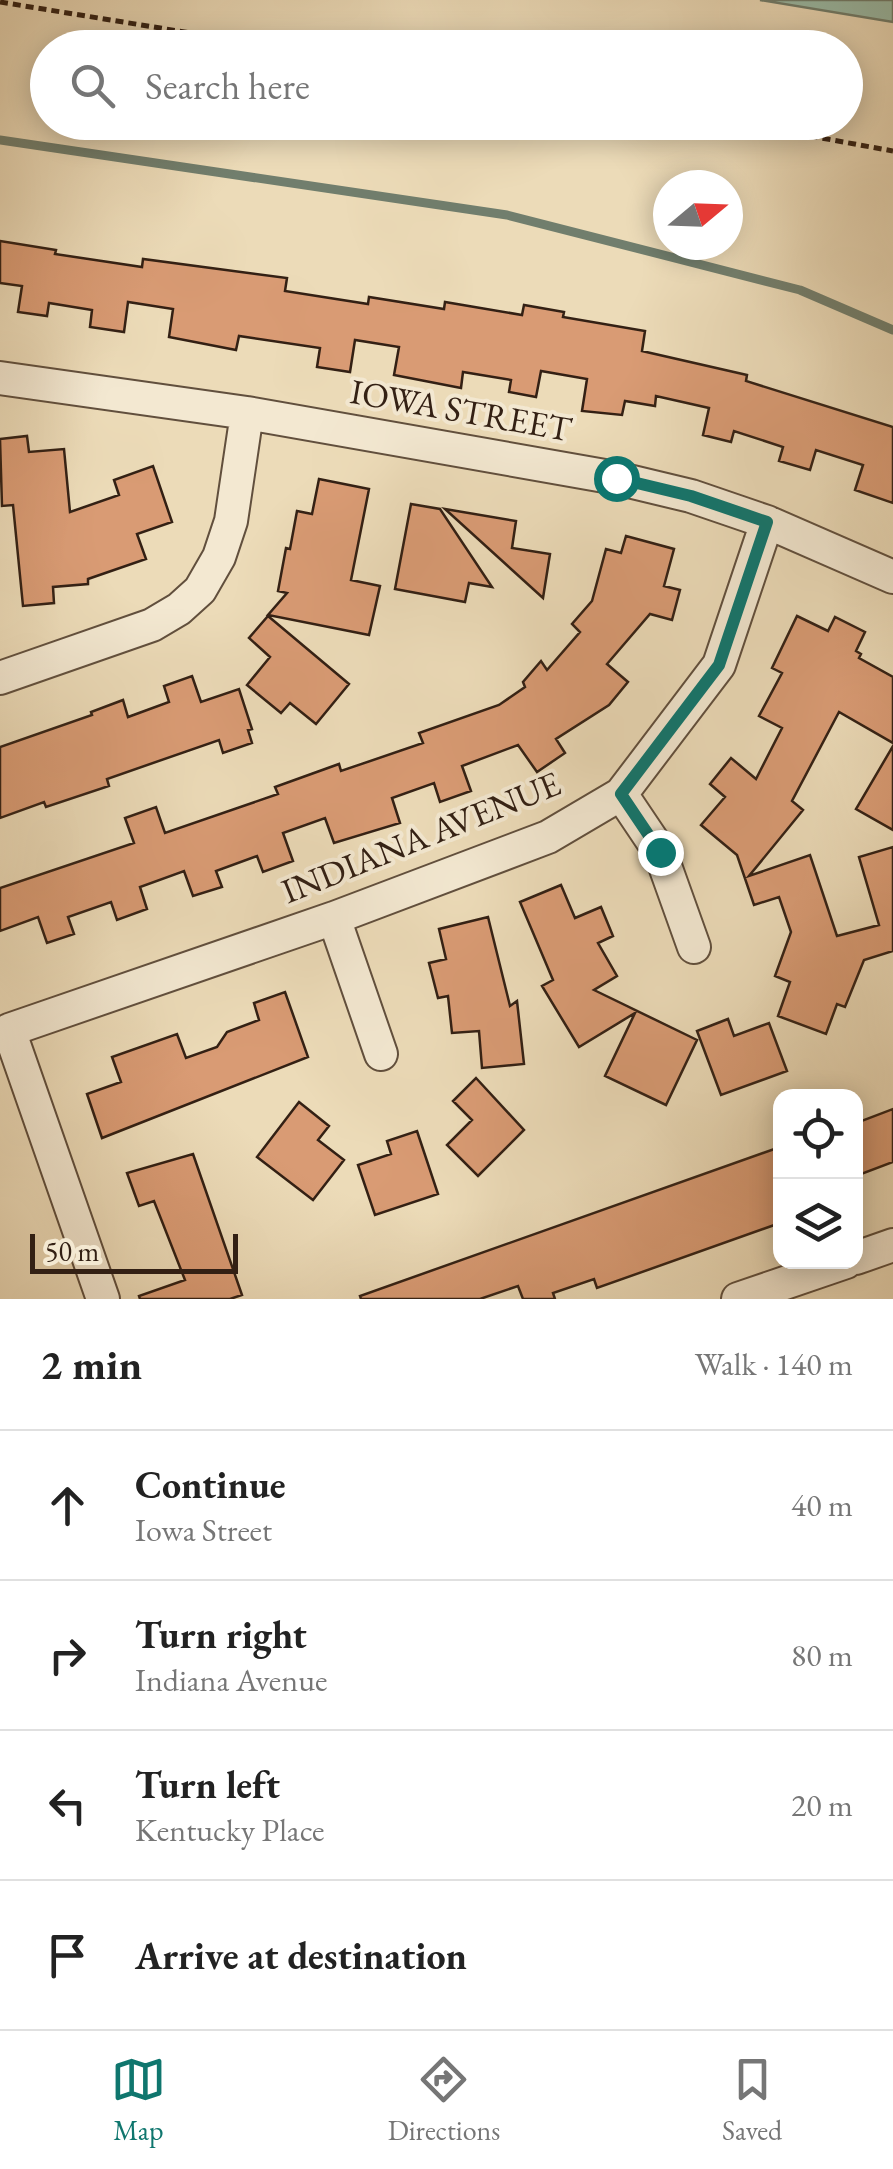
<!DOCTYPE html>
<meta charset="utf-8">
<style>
:root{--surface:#fff;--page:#f2f2f2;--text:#222;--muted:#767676;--line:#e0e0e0;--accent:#0f766e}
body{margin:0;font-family:"EB Garamond",serif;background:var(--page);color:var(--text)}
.controls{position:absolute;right:30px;bottom:30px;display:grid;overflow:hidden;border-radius:20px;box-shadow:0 5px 25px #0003}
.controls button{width:90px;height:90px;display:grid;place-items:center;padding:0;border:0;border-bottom:2px solid var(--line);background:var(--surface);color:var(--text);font:50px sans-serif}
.compass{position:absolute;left:653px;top:170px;width:90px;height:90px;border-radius:50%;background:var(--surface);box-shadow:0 5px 25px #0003;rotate:71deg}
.scale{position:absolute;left:30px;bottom:25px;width:208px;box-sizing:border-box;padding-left:10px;border:5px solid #332014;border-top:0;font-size:28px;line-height:35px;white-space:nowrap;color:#332014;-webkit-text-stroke:8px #f3e8d1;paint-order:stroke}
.stop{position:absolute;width:30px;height:30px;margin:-22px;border:8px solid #0f766e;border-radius:50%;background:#fff}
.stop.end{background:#0f766e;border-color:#fff;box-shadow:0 2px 10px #0008}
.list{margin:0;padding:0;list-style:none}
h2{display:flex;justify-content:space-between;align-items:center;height:130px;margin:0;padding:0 40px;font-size:42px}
h2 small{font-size:32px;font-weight:400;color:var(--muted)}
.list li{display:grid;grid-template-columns:65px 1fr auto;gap:30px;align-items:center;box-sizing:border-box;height:150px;padding:0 40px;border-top:2px solid var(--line)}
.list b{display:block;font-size:38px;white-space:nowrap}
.list p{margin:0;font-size:32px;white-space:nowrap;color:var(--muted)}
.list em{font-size:32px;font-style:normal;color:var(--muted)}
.icon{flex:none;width:55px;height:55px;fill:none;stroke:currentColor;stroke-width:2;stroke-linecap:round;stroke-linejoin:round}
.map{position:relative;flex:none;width:893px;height:1299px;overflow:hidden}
.search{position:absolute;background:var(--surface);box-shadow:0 5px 25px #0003;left:30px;right:30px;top:30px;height:110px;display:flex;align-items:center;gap:25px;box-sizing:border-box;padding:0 35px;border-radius:55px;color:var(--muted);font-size:38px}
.sheet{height:730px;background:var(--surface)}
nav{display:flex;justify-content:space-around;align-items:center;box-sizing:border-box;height:140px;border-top:2px solid var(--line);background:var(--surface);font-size:28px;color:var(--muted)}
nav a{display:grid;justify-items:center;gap:5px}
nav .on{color:var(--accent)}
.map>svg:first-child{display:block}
</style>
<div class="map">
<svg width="893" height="1299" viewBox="0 0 893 1299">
<rect width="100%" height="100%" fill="#ecdbb8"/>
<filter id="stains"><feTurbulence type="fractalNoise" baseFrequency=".002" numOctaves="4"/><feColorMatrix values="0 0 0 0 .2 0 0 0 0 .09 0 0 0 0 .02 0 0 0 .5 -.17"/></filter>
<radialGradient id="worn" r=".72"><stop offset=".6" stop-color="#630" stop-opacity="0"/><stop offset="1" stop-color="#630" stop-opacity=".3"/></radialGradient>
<path fill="#9abca8" stroke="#717e6d" stroke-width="2.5" d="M760 0H893V22Z"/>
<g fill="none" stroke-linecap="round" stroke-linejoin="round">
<path stroke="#717e6d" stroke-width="9" d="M0 140 507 215 800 290 893 330"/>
</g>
<path fill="#d99b74" stroke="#332014" stroke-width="2.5" d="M0 241 56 250 55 254 142 267 143 259 287 278 285 291 368 304 369 297 444 309 445 302 522 315 524 305 564 312 563 317 645 331 642 351 747 375 746 381 893 427V503L855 490 863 465 816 450 810 470 779 461 783 447 734 431 731 442 703 435 709 408 656 396 655 406 625 401 622 415 582 411 587 379 541 371 536 397 509 392 511 380 463 372 461 388 394 375 399 347 355 340 350 372 317 367 320 348 239 336 236 350 169 337 173 309 128 302 124 332 90 327 92 310 49 303 47 316 18 312 22 286 0 283Z
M27 436 29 452 64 449 70 512 119 495 114 480 153 466 172 522 137 534 146 559 88 579V584L53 587 54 603 23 606 13 505 2 506 0 439Z
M319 479 369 489 351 580 380 586 369 635 268 615 287 593 278 591 286 548 290 549 297 511 312 514Z
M411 504 440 509 492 587 469 583 465 602 395 589Z
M445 509 516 521 512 548 550 554 543 598Z
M626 536 674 549 664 586 680 590 672 620 650 614 607 664 628 682 609 705 556 739 565 753 537 772 518 745 462 766 471 791 440 802 434 783 392 798 400 823 334 843 325 818 283 833 293 861 263 872 257 856 216 871 222 887 193 896 184 871 140 887 147 909 117 920 111 902 68 917 74 934 47 943 38 917 0 931V888L134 843 125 818 156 807 165 833 278 794 275 787 339 764 341 771 423 743 419 733 499 705 525 687 523 682 541 661 547 670 580 632 572 624 592 601 606 549 621 553Z
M268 616 349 684 316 724 290 703 281 713 247 685 270 657 249 638Z
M797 616 828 631 835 617 865 632 856 651 861 654 859 658 893 677V743L839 712 792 801 803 810 749 876 810 855 837 936 879 925 859 857 893 847V951L864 960 845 1007 837 1004 826 1034 778 1016 790 982 775 976 791 932 779 897 754 905 737 855 701 825 725 797 710 784 731 758 756 779 782 728 759 716 782 673 772 668Z
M192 676 201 702 239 689 252 729 248 730 252 743 223 753 219 740 107 779 109 786 46 807 44 802 0 818V747L92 715 91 712 123 700 128 717 169 702 164 686Z
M893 746V830L856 809Z
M561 885 575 918 601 907 613 936 598 943 617 976 594 990 697 1040 666 1105 605 1076 635 1013 579 1047 542 986 553 980 520 902Z
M488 917 510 1006 517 1001 524 1064 482 1068 479 1031 452 1033 448 996 438 998 429 963 446 959 439 929Z
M285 992 308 1057 102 1138 87 1094 121 1082 112 1057 177 1034 186 1058 217 1047 227 1032 259 1020 254 1003Z
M728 1019 734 1036 769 1023 787 1071 721 1095 697 1031Z
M476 1078 524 1130 478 1176 447 1145 472 1120 453 1101Z
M299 1102 329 1126 318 1140 344 1160 313 1200 257 1157Z
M893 1109V1162L856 1176V1123Z
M417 1131 438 1194 375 1215 358 1165 391 1154 387 1141Z
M780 1147V1223L597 1288 594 1279 553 1293 555 1299H523L518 1286 480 1299H361L360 1296Z
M193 1154 242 1295 230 1299H140L139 1296 185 1280 154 1201 139 1206 127 1173Z"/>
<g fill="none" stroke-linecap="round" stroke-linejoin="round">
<defs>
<path id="street" d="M0 378 247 413 616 478 691 496 767 522 893 577
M0 678 152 625 179 609 200 590 219 557 231 521 247 413
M621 794 660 852 694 947
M334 918 381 1054
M856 1258 893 1245
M103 1299 9 1030 334 918 548 837 621 794 719 665 767 522
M738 1299 846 1262"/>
</defs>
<use href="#street" stroke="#614f3d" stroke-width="36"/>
<path stroke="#332014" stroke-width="5" stroke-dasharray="8 5" stroke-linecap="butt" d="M0 2 283 48
M733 122 893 151"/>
<use href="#street" stroke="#f3e8d1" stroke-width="32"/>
</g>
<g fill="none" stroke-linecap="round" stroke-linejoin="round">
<path stroke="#0f766e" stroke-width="12" d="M616 478 691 496 767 522 719 665 621 794 660 852"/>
</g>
<g text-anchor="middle" stroke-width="8" stroke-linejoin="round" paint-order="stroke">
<g font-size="35" fill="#332014" stroke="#f3e8d1">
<text transform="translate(461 410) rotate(10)" y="12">IOWA STREET</text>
<text transform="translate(421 837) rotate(-22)" y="12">INDIANA AVENUE</text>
</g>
</g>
<rect width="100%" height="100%" filter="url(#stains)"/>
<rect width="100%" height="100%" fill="url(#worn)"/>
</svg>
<div class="controls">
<button><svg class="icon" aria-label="locate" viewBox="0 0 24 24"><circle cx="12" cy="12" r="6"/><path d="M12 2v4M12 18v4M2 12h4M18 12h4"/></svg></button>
<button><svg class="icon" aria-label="layers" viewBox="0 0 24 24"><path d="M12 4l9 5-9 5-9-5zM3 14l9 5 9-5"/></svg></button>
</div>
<svg class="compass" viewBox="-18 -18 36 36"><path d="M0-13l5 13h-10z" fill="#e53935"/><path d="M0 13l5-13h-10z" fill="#767676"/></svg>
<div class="scale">50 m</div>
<div class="stop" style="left:616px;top:478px"></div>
<div class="stop end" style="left:660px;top:852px"></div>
<div class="search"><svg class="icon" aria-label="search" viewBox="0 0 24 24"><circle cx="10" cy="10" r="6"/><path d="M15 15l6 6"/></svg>Search here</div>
</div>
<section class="sheet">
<h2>2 min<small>Walk · 140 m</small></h2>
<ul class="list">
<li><svg class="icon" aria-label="ahead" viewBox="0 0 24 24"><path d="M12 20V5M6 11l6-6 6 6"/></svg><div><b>Continue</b><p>Iowa Street</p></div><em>40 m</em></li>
<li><svg class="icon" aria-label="right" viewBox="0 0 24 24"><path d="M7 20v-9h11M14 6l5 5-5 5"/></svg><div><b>Turn right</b><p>Indiana Avenue</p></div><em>80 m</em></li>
<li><svg class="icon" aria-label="left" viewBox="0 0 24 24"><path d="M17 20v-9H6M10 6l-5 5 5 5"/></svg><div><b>Turn left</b><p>Kentucky Place</p></div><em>20 m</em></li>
<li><svg class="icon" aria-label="arrive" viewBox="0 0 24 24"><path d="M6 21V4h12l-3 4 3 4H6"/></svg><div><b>Arrive at destination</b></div></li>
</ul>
</section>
<nav>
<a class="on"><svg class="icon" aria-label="map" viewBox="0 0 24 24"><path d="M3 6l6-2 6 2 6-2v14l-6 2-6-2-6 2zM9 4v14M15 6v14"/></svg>Map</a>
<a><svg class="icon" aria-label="directions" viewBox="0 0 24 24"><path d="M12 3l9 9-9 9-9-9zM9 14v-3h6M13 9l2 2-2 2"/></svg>Directions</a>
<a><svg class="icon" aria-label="saved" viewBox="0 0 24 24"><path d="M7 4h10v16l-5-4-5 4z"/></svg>Saved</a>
</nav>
